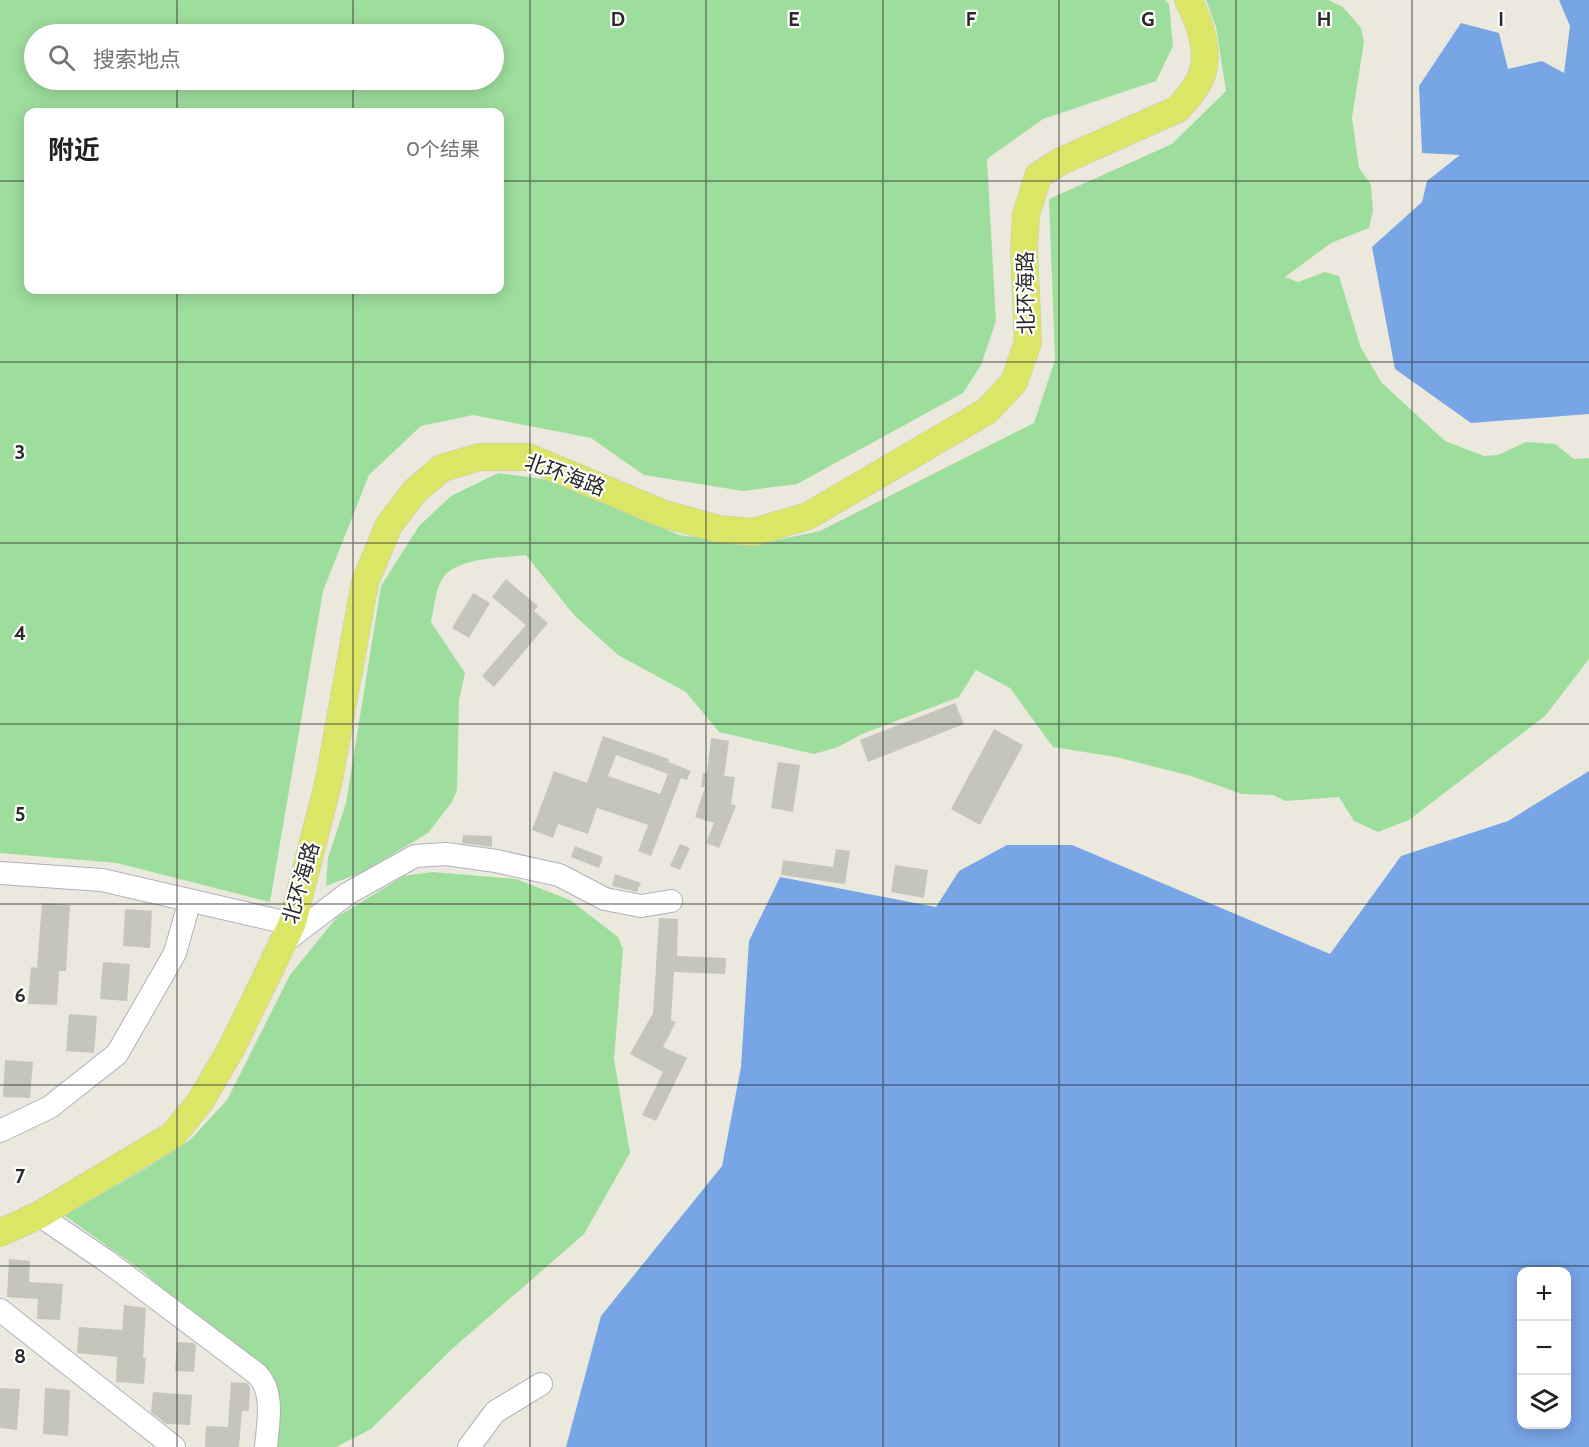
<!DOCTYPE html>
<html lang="zh">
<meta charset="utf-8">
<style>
:root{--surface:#fff;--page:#f2f2f2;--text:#202124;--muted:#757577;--line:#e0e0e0}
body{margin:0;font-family:Cabin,"Noto Sans SC",sans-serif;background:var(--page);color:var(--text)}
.controls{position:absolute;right:18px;bottom:18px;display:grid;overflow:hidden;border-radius:12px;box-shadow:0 3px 15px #0003}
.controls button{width:54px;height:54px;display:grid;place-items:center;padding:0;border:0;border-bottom:2px solid var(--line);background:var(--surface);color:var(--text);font:30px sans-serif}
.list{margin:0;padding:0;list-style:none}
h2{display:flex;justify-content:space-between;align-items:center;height:78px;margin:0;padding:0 24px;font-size:26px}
h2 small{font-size:20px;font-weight:400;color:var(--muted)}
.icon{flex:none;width:33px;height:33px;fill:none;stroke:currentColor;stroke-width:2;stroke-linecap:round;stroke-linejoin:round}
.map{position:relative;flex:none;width:1589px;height:1447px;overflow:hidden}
.search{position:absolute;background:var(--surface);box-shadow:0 3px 15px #0003;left:24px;top:24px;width:480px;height:66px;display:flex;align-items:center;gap:15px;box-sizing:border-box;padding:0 21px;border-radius:33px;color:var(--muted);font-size:22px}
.panel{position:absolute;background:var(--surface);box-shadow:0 3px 15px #0003;left:24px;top:108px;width:480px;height:186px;border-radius:12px}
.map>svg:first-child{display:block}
</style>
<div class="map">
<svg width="1589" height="1447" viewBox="0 0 1589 1447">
<rect width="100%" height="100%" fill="#ebe9dd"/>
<path fill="#9ede9d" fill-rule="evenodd" d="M0 0H1165L1169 4 1173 46 1156 81 1043 119 987 159 996 321 981 365 963 393 797 484 743 491 644 475 591 438 473 415 421 426 369 475 323 591 270 902 117 863 0 853ZM494 34V80H34V34ZM500 112V290H28V112Z
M1206 0H1328L1343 7 1361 28 1364 42 1352 118 1359 168 1371 185 1373 211 1369 228 1331 243 1285 277 1298 282 1325 272 1339 276 1361 348 1382 383 1445 441 1484 456 1498 455 1526 442 1555 444 1574 459 1589 458V659L1545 716 1409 820 1378 832 1354 821 1339 797 1286 801 1273 795 1242 794 1191 776 1116 757 1053 747 1010 688 976 670 959 697 862 734 838 747 814 754 719 732 686 692 618 655 574 615 526 555C502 558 453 557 441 581 435 593 434 609 431 622L465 673 459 700 457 790 452 802 428 833 363 872 326 886 328 858 346 803 381 586 419 526 451 496 498 473 549 480 679 535 753 545 820 531 1034 423 1055 360 1049 199 1172 144 1226 91 1216 27Z
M432 872 516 879 570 900 618 937 623 949 614 1059 630 1153 584 1234 452 1349 371 1429 336 1447H277L279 1422 273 1378 209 1323 183 1306 142 1271 64 1215 143 1170 190 1140 227 1100 290 975 337 917 404 876Z"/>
<path fill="#77a5e6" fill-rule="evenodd" d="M1559 0H1589V414L1471 423 1395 369 1372 247 1422 202 1427 181 1460 155 1422 153 1419 86 1461 23 1499 33 1508 69 1542 61 1564 73 1570 26Z
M1589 771V1447H566L601 1316 722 1166 741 1067 749 941 780 877 936 907 959 871 1007 845H1072L1330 954 1401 856 1508 821ZM1522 1272H1566V1424H1522Z"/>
<path fill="#c6c5bc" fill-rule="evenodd" d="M506 579 538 606 534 611 548 623 494 687 482 676 526 625 492 597Z
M473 593 490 603 469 638 452 628Z
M955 703 964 724 868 762 860 740Z
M994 729 1023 745 980 825 951 809Z
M603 736 669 759 668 762 691 771 687 780 681 778 651 856 638 851 648 825 597 808 588 834 558 824 553 838 532 830 554 771 587 783ZM616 755 668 774 660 794 608 776Z
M711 738 729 741 724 776 735 777 731 804 736 806 719 848 706 843 714 823 695 817 705 787H701L703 773H707Z
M778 762 800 765 793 812 771 808Z
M463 835 492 836V847L462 843Z
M680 844 690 848 680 870 670 866Z
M575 846 603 857 599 868 571 857Z
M836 849 850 851 845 884 781 875 783 860 833 867Z
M895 865 928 870 924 898 891 892Z
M615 874 641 883 637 892 612 886Z
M42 903 70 905 66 971H59L57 1005 28 1004 31 967 37 968Z
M125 909 152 911 150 948 123 946Z
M659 918 678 919 677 956 726 958 725 974 674 972 671 1020 676 1022 663 1047 687 1058 656 1121 642 1115 663 1072 630 1054 653 1013Z
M103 962 130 964 127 1001 100 999Z
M69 1014 97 1016 94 1053 66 1051Z
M5 1060 33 1062 30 1098 3 1097Z
M9 1259 30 1261 29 1282 63 1284 60 1320 37 1319 38 1299 7 1297Z
M124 1305 146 1308 143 1358H146L144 1384 116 1382 117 1357 77 1353 79 1327 122 1330Z
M177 1342 193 1343 196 1345 194 1372 175 1371Z
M231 1382 247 1383 250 1387 249 1411H242L239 1447H205L206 1426 228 1427Z
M0 1388 20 1389 17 1430 0 1428Z
M45 1388 70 1390 68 1436 43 1434Z
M153 1392 192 1395 190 1425 166 1424 151 1412Z"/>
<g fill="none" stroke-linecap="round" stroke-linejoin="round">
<defs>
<path id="minor" d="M0 873 102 880 292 924
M283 943 347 894 415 856 446 854 496 861 559 875 605 899 641 906 671 901
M0 1131 50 1107 117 1054 175 953 190 900
M39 1215 108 1262 257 1374C275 1392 268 1423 266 1447
M0 1310 174 1447
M469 1447 495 1412 541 1384"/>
<path id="major" d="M0 1233 39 1215 173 1135 200 1102 231 1049 292 924 329 780 365 582 389 525 415 491 442 468 480 457H528L664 514 719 529 754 532 808 516 987 411 1014 382 1028 342 1024 250 1026 215 1038 176 1059 162 1178 109C1187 98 1198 87 1202 74 1210 51 1199 20 1188 0"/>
</defs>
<use href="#minor" stroke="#b2b0bc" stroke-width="24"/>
<use href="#major" stroke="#c8c8c8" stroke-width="28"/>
<use href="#minor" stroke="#fff" stroke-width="22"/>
<use href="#major" stroke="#dbe666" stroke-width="27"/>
</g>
<path fill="none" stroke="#2a2a2a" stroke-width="1.5" stroke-opacity="0.55" d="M177 0V34M353 0V34M530 0V1447M706 0V1447M883 0V1447M1059 0V1447M1236 0V1447M1412 0V1447M177 80V112M353 80V112M0 181H28M500 181H1589M177 290V1447M353 290V1447M0 362H1589M0 543H1589M0 724H1589M0 904H1589M0 1085H1589M0 1266H1589"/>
<g text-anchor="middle" stroke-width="4.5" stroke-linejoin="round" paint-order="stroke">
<g font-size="21" fill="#2a2a2a" stroke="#fff">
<text transform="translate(1026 293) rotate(-91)" y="7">北环海路</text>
<text transform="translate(565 475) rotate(20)" y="7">北环海路</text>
<text transform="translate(301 883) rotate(-74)" y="7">北环海路</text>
</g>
</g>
<g font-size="20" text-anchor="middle" font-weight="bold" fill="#2a2a2a" stroke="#fff" stroke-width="4.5" stroke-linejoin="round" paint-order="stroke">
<text x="618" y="26">D</text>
<text x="794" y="26">E</text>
<text x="971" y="26">F</text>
<text x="1148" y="26">G</text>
<text x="1324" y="26">H</text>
<text x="1501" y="26">I</text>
<text x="20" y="459">3</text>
<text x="20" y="640">4</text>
<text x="20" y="821">5</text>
<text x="20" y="1002">6</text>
<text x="20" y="1183">7</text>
<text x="20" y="1363">8</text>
</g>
</svg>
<div class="controls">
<button>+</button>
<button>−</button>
<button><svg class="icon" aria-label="layers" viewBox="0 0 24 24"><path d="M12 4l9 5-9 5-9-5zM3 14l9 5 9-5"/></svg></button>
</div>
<div class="search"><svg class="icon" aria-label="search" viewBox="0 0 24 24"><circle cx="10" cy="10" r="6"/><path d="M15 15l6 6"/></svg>搜索地点</div>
<section class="panel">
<h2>附近<small>0个结果</small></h2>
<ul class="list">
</ul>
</section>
</div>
